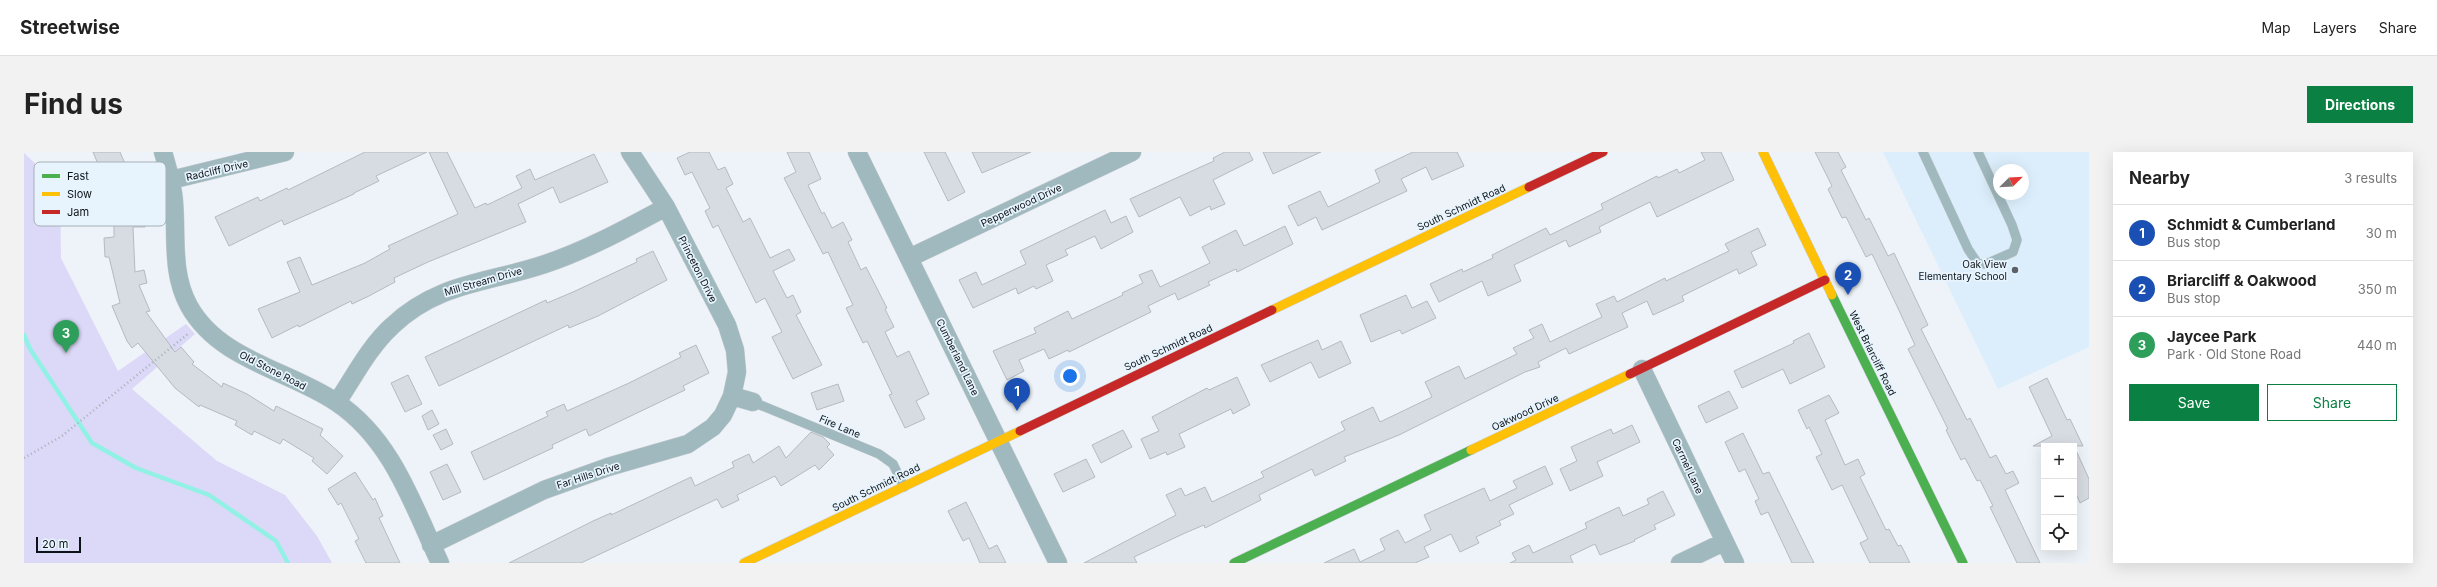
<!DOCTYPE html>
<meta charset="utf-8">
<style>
:root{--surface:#fff;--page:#f2f2f2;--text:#222;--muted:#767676;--line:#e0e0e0;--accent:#0b8043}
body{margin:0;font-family:Inter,sans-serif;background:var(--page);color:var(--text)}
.controls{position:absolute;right:12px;bottom:12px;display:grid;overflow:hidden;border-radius:0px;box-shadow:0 4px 16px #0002}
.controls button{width:36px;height:36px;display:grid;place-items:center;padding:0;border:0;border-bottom:1px solid var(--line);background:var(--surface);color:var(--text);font:20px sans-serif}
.compass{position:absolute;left:1969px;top:12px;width:36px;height:36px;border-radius:50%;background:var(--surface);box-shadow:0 4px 16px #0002;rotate:66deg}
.scale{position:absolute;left:12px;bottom:10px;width:45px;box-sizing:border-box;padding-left:4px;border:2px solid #0c1318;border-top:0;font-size:11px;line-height:14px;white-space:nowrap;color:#0c1318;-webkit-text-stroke:3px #e8f4fd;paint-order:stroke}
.you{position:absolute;left:1046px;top:224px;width:14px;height:14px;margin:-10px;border:3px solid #fff;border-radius:50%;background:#1a73e8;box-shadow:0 0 0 6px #1a73e833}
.badge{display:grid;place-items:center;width:26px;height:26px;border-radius:50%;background:var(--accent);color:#fff;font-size:13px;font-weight:700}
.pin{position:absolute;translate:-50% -33px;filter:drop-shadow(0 1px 2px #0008)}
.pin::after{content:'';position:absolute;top:21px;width:14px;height:12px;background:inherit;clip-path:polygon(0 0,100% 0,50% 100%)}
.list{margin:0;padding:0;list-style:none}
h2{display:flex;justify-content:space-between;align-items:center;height:52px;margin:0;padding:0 16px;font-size:17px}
h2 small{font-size:13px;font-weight:400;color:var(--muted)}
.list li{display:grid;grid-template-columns:26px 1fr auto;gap:12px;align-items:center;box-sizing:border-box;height:56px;padding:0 16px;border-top:1px solid var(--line)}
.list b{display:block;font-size:15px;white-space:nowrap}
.list p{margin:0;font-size:13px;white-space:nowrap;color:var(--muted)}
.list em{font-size:13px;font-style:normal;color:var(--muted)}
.actions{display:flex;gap:8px;padding:12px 16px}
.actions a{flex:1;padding:9px 0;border:1px solid var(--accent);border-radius:0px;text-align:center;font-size:14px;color:var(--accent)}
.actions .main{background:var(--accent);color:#fff}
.icon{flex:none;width:22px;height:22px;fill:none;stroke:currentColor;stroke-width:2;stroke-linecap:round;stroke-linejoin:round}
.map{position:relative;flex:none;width:2065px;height:411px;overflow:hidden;border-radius:0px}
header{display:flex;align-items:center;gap:24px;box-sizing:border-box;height:56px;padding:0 20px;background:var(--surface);border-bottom:1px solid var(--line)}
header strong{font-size:19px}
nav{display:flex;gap:22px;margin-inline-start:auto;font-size:14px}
.intro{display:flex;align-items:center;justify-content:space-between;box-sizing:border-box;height:96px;padding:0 24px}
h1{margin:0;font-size:28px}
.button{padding:10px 18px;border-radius:0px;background:var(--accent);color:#fff;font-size:14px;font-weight:700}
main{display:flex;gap:24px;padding:0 24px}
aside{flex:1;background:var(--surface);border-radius:0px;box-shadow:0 4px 16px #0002}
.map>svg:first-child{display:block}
</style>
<header>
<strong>Streetwise</strong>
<nav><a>Map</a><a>Layers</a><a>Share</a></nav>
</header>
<div class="intro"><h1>Find us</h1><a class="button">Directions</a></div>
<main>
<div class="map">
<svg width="2065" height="411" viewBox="0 0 2065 411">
<rect width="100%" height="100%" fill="#edf3f8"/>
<path fill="#dceefb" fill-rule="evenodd" d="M1859 0H2065V195L1974 237ZM1975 18H1999V42H1975Z"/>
<path fill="#dcd8f7" d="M0 1 36 35 37 106 94 219 162 172 171 182 108 237 193 309 261 343 293 384 308 411H0Z"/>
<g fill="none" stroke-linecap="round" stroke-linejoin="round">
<path stroke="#91f1e5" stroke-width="4.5" d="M0 183 6 197 68 291 112 316 185 343 252 389 264 411"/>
</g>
<path fill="#d7dbe2" stroke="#b6bac0" d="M69 0H96L104 19 108 18 115 56H121V75H109L111 120 120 118 123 131 115 133 126 159 122 160 151 200 157 195 170 210 168 212 198 235 199 231 223 242 250 259 252 254 299 277 296 283 319 304 303 322 288 309 290 306 259 287 256 292 230 279 228 283 211 273 213 269 176 253 175 255 151 236 114 191 108 196 103 189 88 154 96 151 85 105H81L80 86 90 85V41L79 43 76 24H79Z
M341 0H403L352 24 355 29 330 41V42L260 73 258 68 205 94 191 65 234 45 236 49 263 36 264 38Z
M405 0H423L451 56 462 51 463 53 498 36 492 24 506 17 511 28 570 2 584 30 536 51 529 35 494 52 502 70 404 110 370 126 371 130 345 144 328 152 327 149 275 175 274 173 248 186 234 157 276 140 263 110 276 105 288 133 341 111 366 97 364 94 434 62Z
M666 0H685L694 18 701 15 709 32 702 36 719 70 726 66 746 106 765 97 771 108 749 119 763 146 769 143 777 160 772 163 798 213 769 227 748 185 758 180 741 146 732 151 694 73 689 76 681 59 686 56 668 20 661 23 653 6Z
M763 0H785L797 27 784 33 798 62 800 60 808 76 819 70 828 88 824 90 837 118 842 115 863 156 861 157 870 175 861 180 873 205 885 199 905 242 892 249 901 267 881 276 865 243 868 242 843 189 839 191 822 156 829 153 804 100 799 102 760 26 772 20Z
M900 0H921L941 40 924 49Z
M948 0H1007L958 21Z
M1201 0H1225L1229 8 1189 28 1201 52 1187 58 1186 54 1166 64 1156 45 1115 65 1106 47 1190 9 1189 6Z
M1239 0H1297L1249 22Z
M1389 0H1433L1440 14 1408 28 1402 15 1377 27 1383 39 1298 78 1292 65 1274 74 1264 54 1296 39 1304 55 1356 30 1351 18Z
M1677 0H1697L1710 28 1633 65 1626 50 1575 75 1577 80 1545 95 1542 88 1490 113 1497 129 1464 144 1458 129 1415 150 1406 132 1438 117 1439 120 1469 106 1468 103 1522 76 1526 83 1579 57 1577 52 1633 24 1634 26 1653 17 1655 21 1681 8Z
M1791 0H1814L1822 15 1817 18 1842 68 1845 66 1864 104 1870 101 1904 173 1897 177 1943 268 1946 266 1966 306 1972 303 1982 322 1989 319 1995 331 1981 338 2016 411H1993L1966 355 1969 354 1956 328 1953 329 1941 306 1937 308 1922 278 1924 277 1884 197 1891 193 1872 152 1848 102 1842 105 1822 65 1818 66 1804 37 1808 34Z
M1081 58 1087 71 1102 64 1109 80 1077 97 1071 84 1041 98 1044 103 1022 113 1029 129 1012 137 1010 134 994 142 992 136 949 156 935 128 952 120 958 133 1002 112 996 99Z
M1261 74 1269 92 1213 120 1212 117 1184 130 1186 133 1154 148 1151 141 1124 154 1127 160 1045 200 1044 198 1025 207 1020 197 995 208 1000 219 983 228 969 199 1012 181 1010 176 1044 159 1048 167 1099 143 1098 141 1119 131 1115 123 1128 118 1136 135 1186 111 1178 95 1212 78 1220 94Z
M1734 76 1742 93 1727 100 1733 113 1715 122 1713 117 1658 144 1660 149 1629 163 1623 149 1598 161 1604 175 1545 202 1542 196 1514 210 1516 215 1501 220 1375 283 1320 305 1322 309 1291 324 1288 317 1235 343 1237 348 1181 376 1180 373 1161 381 1110 405 1113 411H1060L1152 363 1142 343 1157 336 1161 344 1181 335 1188 350 1240 325 1237 320 1321 278 1317 270 1349 255 1356 270 1408 245 1401 230 1435 214 1441 227 1493 202 1489 196 1510 186 1505 178 1518 172 1526 190 1578 165 1572 152 1590 144 1593 150 1641 126 1642 129 1705 99 1701 92Z
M629 99 643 128 574 164 545 176 544 173 415 234 401 205 522 148 523 151 549 140 613 110 612 107Z
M1382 143 1388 156 1403 149 1412 166 1378 182 1376 178 1347 190 1336 163Z
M1785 181 1801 215 1766 232 1759 217 1718 236 1710 219 1770 191 1769 189Z
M1294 188 1298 198 1317 189 1327 211 1295 226 1287 210 1246 230 1237 213Z
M672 193 685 221 659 234 661 238 565 284 562 277 528 293 529 296 460 328 447 300 524 264 522 260 540 252 543 259 605 231 657 205 655 201Z
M384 223 398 252 381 260 367 231Z
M1213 225 1226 253 1209 262 1207 257 1155 282 1161 295 1143 303 1142 300 1126 307 1117 287 1135 279 1128 265 1183 236 1185 238Z
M2023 226 2043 268 2046 267 2059 294H2009L2028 284 2005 235Z
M814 232 820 249 793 258 787 241Z
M1705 239 1714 256 1682 271 1674 254Z
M1805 243 1815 261 1801 268 1821 313 1834 307 1841 322 1836 325 1862 378 1865 377 1874 394 1877 393 1886 411H1846L1836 391 1844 387 1818 333 1808 338 1792 305 1798 302 1785 275 1783 277 1774 258Z
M408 258 415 272 404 278 398 264Z
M1608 273 1616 290 1573 310 1579 324 1546 339 1536 317 1553 309 1547 295 1587 277 1589 282Z
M422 277 429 292 417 298 409 283Z
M1099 278 1108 295 1077 311 1068 293Z
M787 280 799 285 806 292 803 295 810 303 795 318 791 313 757 334 751 324 713 343 715 348 698 356 693 347 557 411H485L569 369 587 361V363L667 325 671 334 710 315 708 310 725 302 729 311 755 294 762 306Z
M1719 281 1739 322 1745 320 1790 411H1768L1744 360 1737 363 1731 349 1735 347 1721 317 1715 320 1701 290Z
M2050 294 2065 327V346L2056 351 2050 337Z
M1062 307 1071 325 1039 340 1030 322Z
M423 312 437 340 419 348 406 320Z
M1521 314 1529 332 1485 353 1490 362 1475 369 1477 373 1452 385 1455 391 1436 400 1427 382 1400 395 1405 405 1391 411H1300L1330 397 1336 410 1361 398 1356 387 1374 378 1381 391 1407 378 1400 363 1460 336 1466 349 1493 336 1489 329Z
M331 320 349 348 351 346 359 364 355 366 376 411H342L331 389 335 387 317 351 314 353 304 337Z
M1639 339 1651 363 1630 373 1632 377 1610 388 1611 389 1576 403 1571 392 1546 404 1549 411H1486L1492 408 1488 401 1505 393 1509 401 1563 376 1561 371 1595 355 1599 364 1625 352 1623 347Z
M942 350 965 397 973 393 982 411H956L945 386 939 389 924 359Z"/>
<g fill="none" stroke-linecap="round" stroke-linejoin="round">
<defs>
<path id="lane" d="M1899 0 1944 97 1954 112H1962L1989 100 1993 88 1988 73 1954 0
M729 250 855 302 869 312 880 335"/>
<path id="street" d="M139 0C144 17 149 33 150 50 153 86 147 121 165 154 195 208 264 218 312 250 368 287 389 353 416 411
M833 0 1034 411
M147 28 261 0
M885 106 1108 0
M1618 217 1711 411
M708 244 729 250
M313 250C330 225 345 195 368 174 414 130 465 131 521 112 563 98 603 76 642 55
M407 393 520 338 584 315 664 292 689 275 699 263 708 244 713 220 711 198 703 173 642 55 606 0
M1656 411 1700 390"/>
<path id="fast" d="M1808 143 1939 411
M1210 411 1447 298"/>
<path id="slow" d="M1739 0 1808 143
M1248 158 1505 35
M1447 298 1606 222
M720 411 996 279"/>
<path id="jam" d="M1505 35 1579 0
M1606 222 1801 128
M996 279 1248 158"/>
</defs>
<use href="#lane" stroke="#cacfd3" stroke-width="10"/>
<use href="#street" stroke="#cacfd3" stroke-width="19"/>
<use href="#fast" stroke="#cacfd3" stroke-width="10"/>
<use href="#slow" stroke="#cacfd3" stroke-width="10"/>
<use href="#jam" stroke="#cacfd3" stroke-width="10"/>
<path stroke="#a4b2b7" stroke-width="2.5" stroke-dasharray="1 3" stroke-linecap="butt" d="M0 306 38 284 165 181"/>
<use href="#lane" stroke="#a0b9be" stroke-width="9"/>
<use href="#street" stroke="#a0b9be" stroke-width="18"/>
<use href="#fast" stroke="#4caf50" stroke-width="9"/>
<use href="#slow" stroke="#ffc107" stroke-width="9"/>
<use href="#jam" stroke="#c62828" stroke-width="9"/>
</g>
<circle fill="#5b6166" stroke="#e8f4fd" stroke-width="1.5" cx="1991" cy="118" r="4"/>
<g text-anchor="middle" stroke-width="3.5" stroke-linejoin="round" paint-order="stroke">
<g font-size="10" fill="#0c1318" stroke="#e8f4fd">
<text transform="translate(193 18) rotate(-13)" y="4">Radcliff Drive</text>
<text transform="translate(997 53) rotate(-25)" y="4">Pepperwood Drive</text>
<text transform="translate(1437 55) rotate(-25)" y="4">South Schmidt Road</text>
<text transform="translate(674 117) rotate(63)" y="4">Princeton Drive</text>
<text transform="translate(459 129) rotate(-16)" y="4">Mill Stream Drive</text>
<text transform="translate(1144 195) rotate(-25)" y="4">South Schmidt Road</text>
<text transform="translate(1849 201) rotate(64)" y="4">West Briarcliff Road</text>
<text transform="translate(934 205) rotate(64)" y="4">Cumberland Lane</text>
<text transform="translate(249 218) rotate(27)" y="4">Old Stone Road</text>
<text transform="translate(1501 260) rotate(-25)" y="4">Oakwood Drive</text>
<text transform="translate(816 274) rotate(23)" y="4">Fire Lane</text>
<text transform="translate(1664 314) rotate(65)" y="4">Carmel Lane</text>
<text transform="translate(564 323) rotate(-18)" y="4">Far Hills Drive</text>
<text transform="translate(852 335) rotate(-26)" y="4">South Schmidt Road</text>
</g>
<g font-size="10" fill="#0c1318" stroke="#e8f4fd" text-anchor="end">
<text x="1983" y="116">Oak View<tspan x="1983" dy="12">Elementary School</tspan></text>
</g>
</g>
<rect x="10" y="10" width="132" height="64" rx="6" fill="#e8f4fd" stroke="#a6b0b8" stroke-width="1"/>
<rect x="18" y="22" width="18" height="4" fill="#4caf50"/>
<rect x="18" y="40" width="18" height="4" fill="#ffc107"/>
<rect x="18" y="58" width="18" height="4" fill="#c62828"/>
<g font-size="11" fill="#0c1318">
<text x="43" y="28">Fast</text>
<text x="43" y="46">Slow</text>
<text x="43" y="64">Jam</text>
</g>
</svg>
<div class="controls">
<button>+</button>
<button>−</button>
<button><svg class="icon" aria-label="locate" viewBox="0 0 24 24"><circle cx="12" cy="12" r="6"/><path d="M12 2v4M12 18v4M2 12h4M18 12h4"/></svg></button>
</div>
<svg class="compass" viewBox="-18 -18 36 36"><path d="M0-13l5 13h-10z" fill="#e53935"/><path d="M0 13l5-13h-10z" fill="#767676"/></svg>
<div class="scale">20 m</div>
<div class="you"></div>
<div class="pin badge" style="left:993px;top:259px;background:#1a4fb4">1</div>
<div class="pin badge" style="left:1824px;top:143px;background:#1a4fb4">2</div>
<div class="pin badge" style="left:42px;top:201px;background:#2e9e5b">3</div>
</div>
<aside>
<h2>Nearby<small>3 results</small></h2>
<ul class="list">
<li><span class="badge" style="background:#1a4fb4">1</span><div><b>Schmidt &amp; Cumberland</b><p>Bus stop</p></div><em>30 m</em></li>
<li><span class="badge" style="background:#1a4fb4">2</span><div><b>Briarcliff &amp; Oakwood</b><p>Bus stop</p></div><em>350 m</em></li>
<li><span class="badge" style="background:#2e9e5b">3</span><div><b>Jaycee Park</b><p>Park · Old Stone Road</p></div><em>440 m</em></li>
</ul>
<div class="actions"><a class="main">Save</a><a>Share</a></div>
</aside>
</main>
